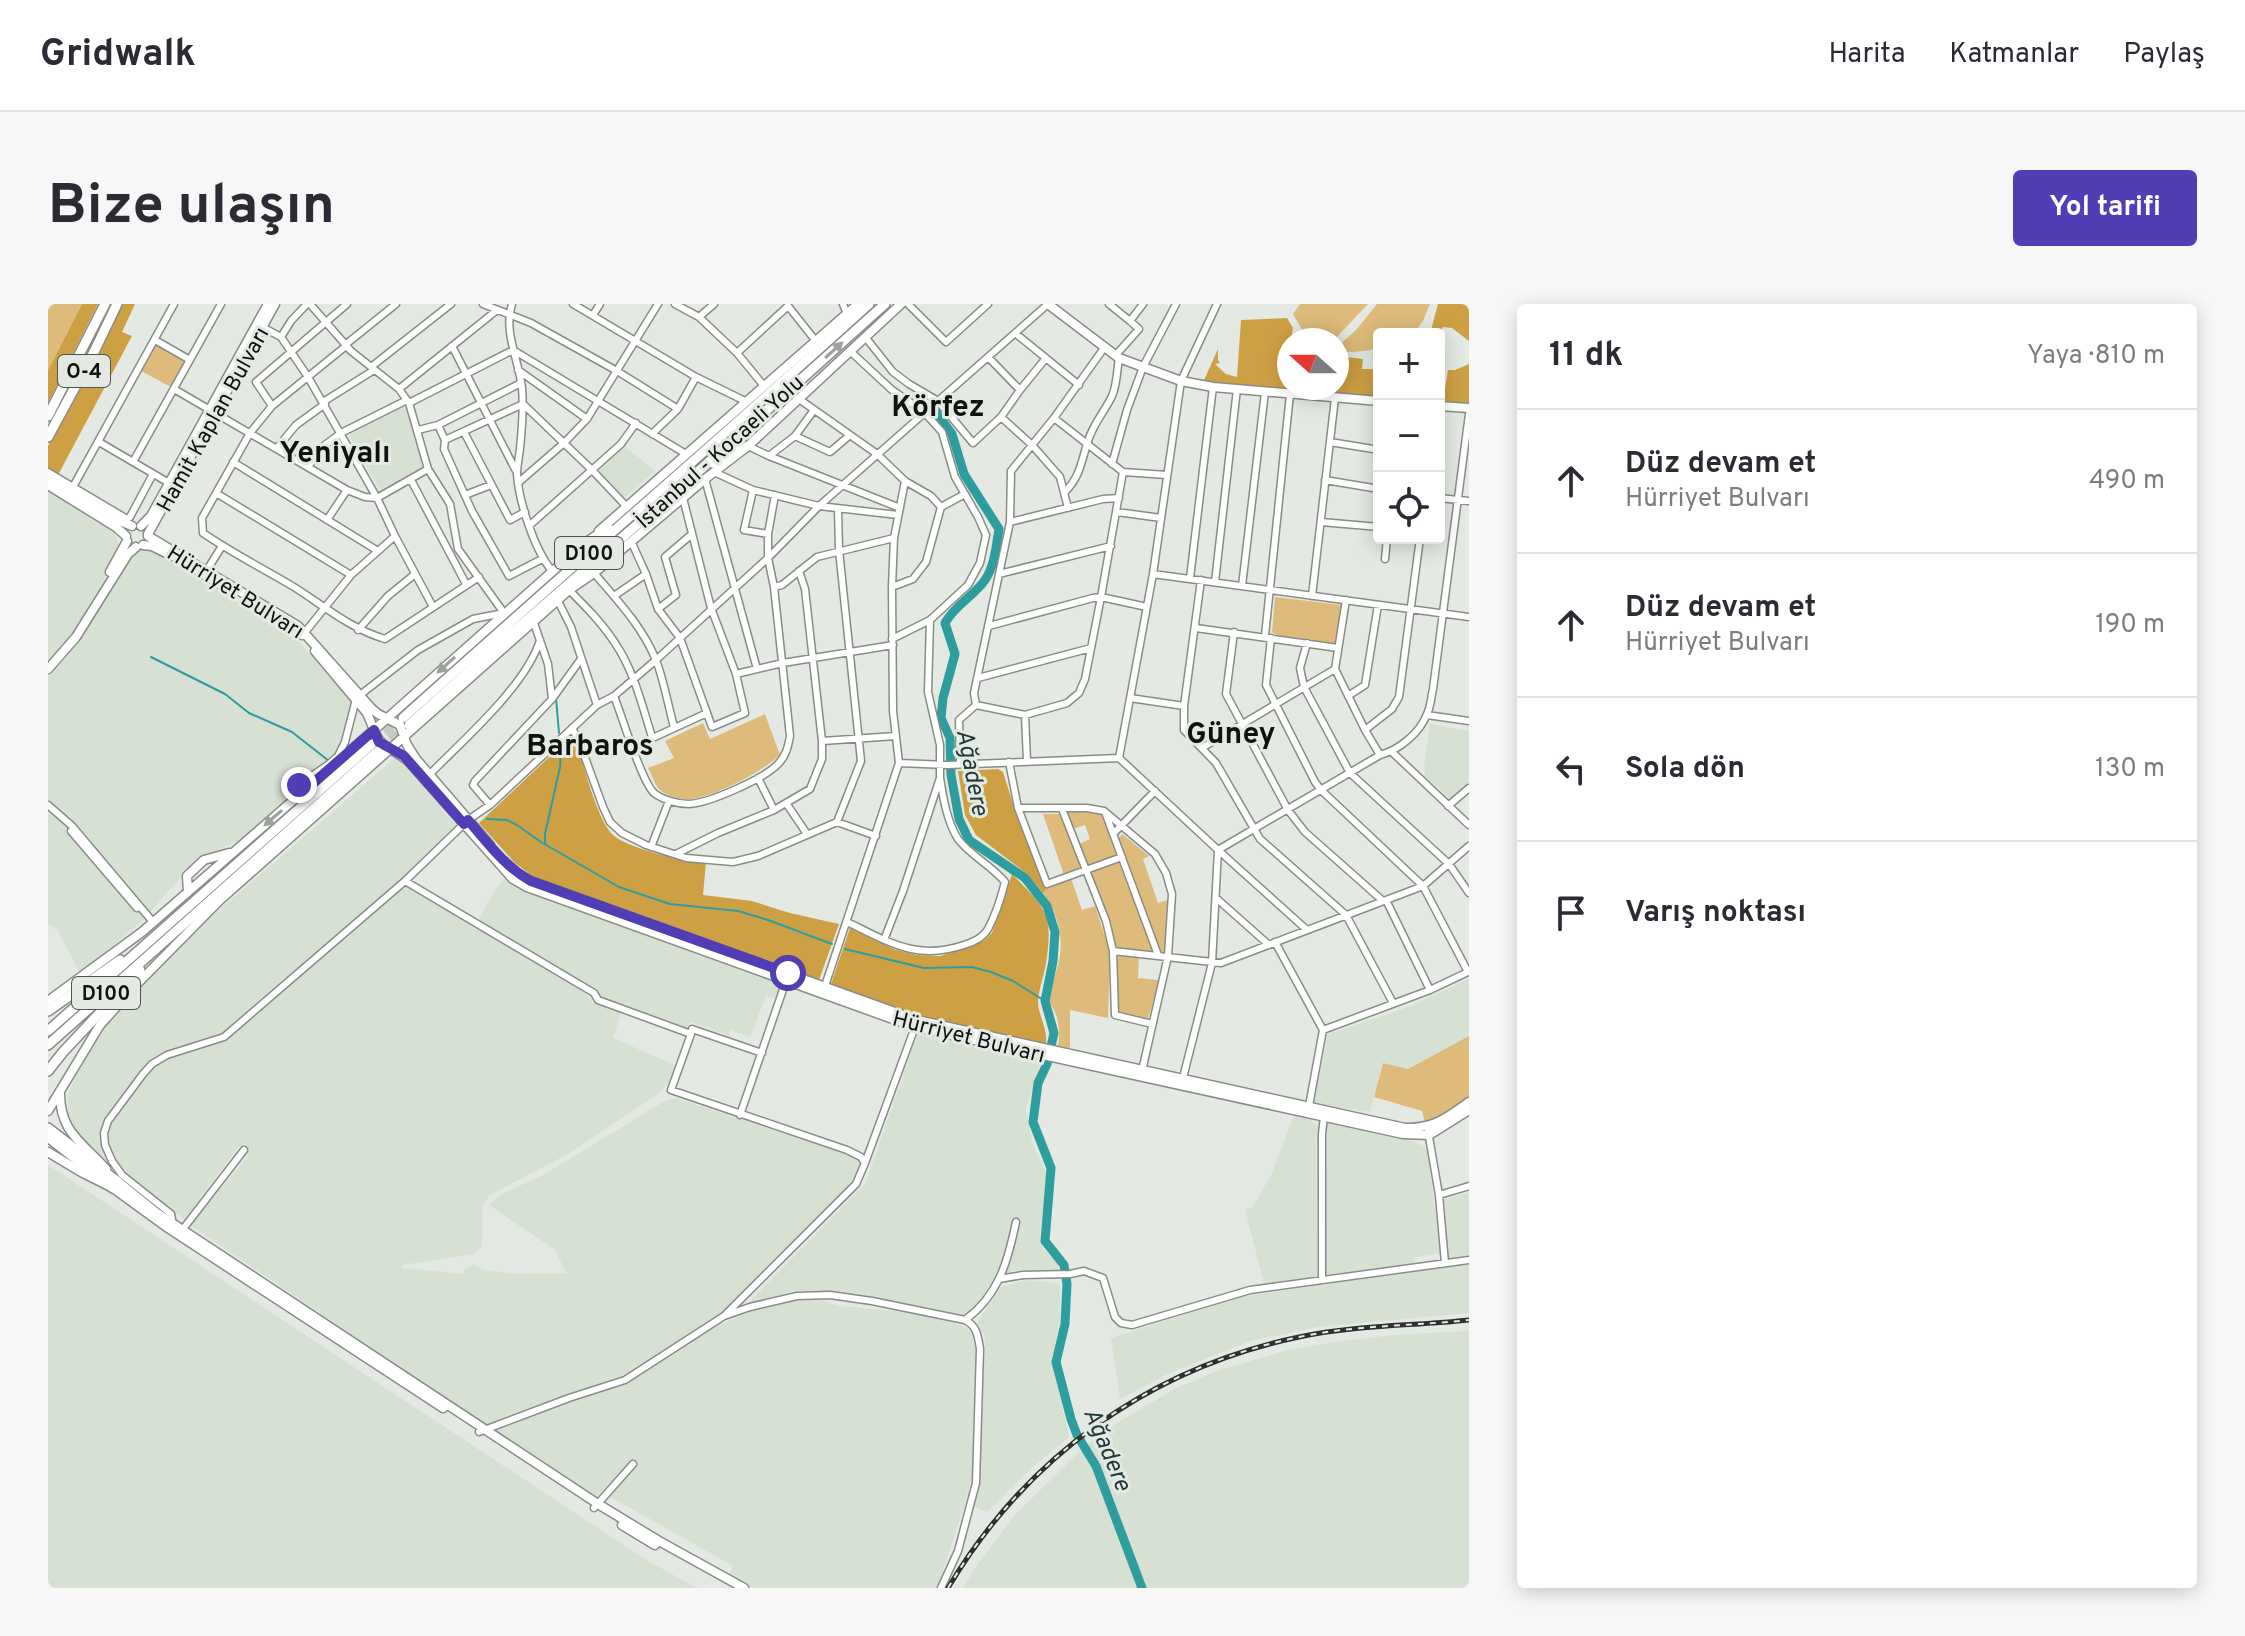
<!DOCTYPE html>
<html lang="tr">
<meta charset="utf-8">
<style>
:root{--surface:#fff;--page:#f7f7f7;--text:#2b2b33;--muted:#7c7c81;--line:#e1e1e2;--accent:#513eb5}
body{margin:0;font-family:Overpass,sans-serif;background:var(--page);color:var(--text)}
.controls{position:absolute;right:24px;top:24px;display:grid;overflow:hidden;border-radius:8px;box-shadow:0 4px 20px #0003}
.controls button{width:72px;height:72px;display:grid;place-items:center;padding:0;border:0;border-bottom:2px solid var(--line);background:var(--surface);color:var(--text);font:40px sans-serif}
.compass{position:absolute;left:1229px;top:24px;width:72px;height:72px;border-radius:50%;background:var(--surface);box-shadow:0 4px 20px #0003;rotate:291deg}
.stop{position:absolute;width:24px;height:24px;margin:-18px;border:6px solid #513eb5;border-radius:50%;background:#fff}
.stop.end{background:#513eb5;border-color:#fff;box-shadow:0 2px 8px #0008}
.list{margin:0;padding:0;list-style:none}
h2{display:flex;justify-content:space-between;align-items:center;height:104px;margin:0;padding:0 32px;font-size:34px}
h2 small{font-size:26px;font-weight:400;color:var(--muted)}
.list li{display:grid;grid-template-columns:52px 1fr auto;gap:24px;align-items:center;box-sizing:border-box;height:144px;padding:0 32px;border-top:2px solid var(--line)}
.list b{display:block;font-size:30px;white-space:nowrap}
.list p{margin:0;font-size:26px;white-space:nowrap;color:var(--muted)}
.list em{font-size:26px;font-style:normal;color:var(--muted)}
.icon{flex:none;width:44px;height:44px;fill:none;stroke:currentColor;stroke-width:2;stroke-linecap:round;stroke-linejoin:round}
.map{position:relative;flex:none;width:1421px;height:1284px;overflow:hidden;border-radius:8px}
header{display:flex;align-items:center;gap:48px;box-sizing:border-box;height:112px;padding:0 40px;background:var(--surface);border-bottom:2px solid var(--line)}
header strong{font-size:38px}
nav{display:flex;gap:44px;margin-inline-start:auto;font-size:28px}
.intro{display:flex;align-items:center;justify-content:space-between;box-sizing:border-box;height:192px;padding:0 48px}
h1{margin:0;font-size:56px}
.button{padding:20px 36px;border-radius:8px;background:var(--accent);color:#fff;font-size:28px;font-weight:700}
main{display:flex;gap:48px;padding:0 48px}
aside{flex:1;background:var(--surface);border-radius:8px;box-shadow:0 4px 20px #0003}
.map>svg:first-child{display:block}
</style>
<header>
<strong>Gridwalk</strong>
<nav><a>Harita</a><a>Katmanlar</a><a>Paylaş</a></nav>
</header>
<div class="intro"><h1>Bize ulaşın</h1><a class="button">Yol tarifi</a></div>
<main>
<div class="map">
<svg width="1421" height="1284" viewBox="0 0 1421 1284">
<rect width="100%" height="100%" fill="#e4eae3"/>
<path fill="#d6e1d4" d="M357 100 363 113 375 165 333 188 301 131Z
M576 142 607 167 576 194 550 166Z
M0 186 65 228 69 234 71 244 80 250 94 245 112 249 251 338 304 398 299 420 287 454 283 458 195 535 156 552 138 568 93 618 32 669 9 625 0 620Z
M1382 420 1421 427V480L1403 496 1377 472 1376 462Z
M348 453 411 524 357 577 359 582 535 688 546 699 573 709 565 734 627 761 621 778 610 790 520 850 442 891 435 900 434 942 426 950 355 961 354 964 415 970 417 965 426 960 435 966 469 970 518 969 507 946 441 901 452 891 497 870 615 798 628 794 810 854 813 860 807 877 670 1011 576 1071 438 1122 142 921 201 851 191 842 137 915 65 865 27 826 20 814V790L32 763 52 728 90 684 132 640Z
M457 574 484 591 734 680 730 695 718 692 702 733 683 726 681 732 643 718 638 725 552 694 550 689 430 617 445 589Z
M1421 675V732L1359 765 1335 759 1322 808 1266 799 1280 730 1355 705Z
M870 730 993 757 978 805 984 838 999 870 992 932 995 945 1008 956 1012 968 966 966 949 973 934 998 917 1012 785 987H745L698 1001 817 880Z
M1246 811 1262 815 1270 823 1269 974 1216 980 1197 905 1205 903 1224 869Z
M1279 817 1368 838 1379 846 1393 949 1367 953V960L1278 971Z
M0 861 600 1257 649 1284H0Z
M1421 889V951L1400 954 1396 895Z
M1421 960V1009L1270 1023 1202 1037 1120 1070 1072 1095 1063 1034 1191 993Z
M982 976 1012 980V1016L1004 1058 1021 1133 987 1161 939 1208 924 1202 932 1172 937 1032 929 1019 953 982Z
M774 996 790 1002 851 1007 881 1012 915 1022 924 1029 930 1045 924 1172 915 1206 892 1276 887 1284H706L681 1272 685 1262 561 1192 588 1163 582 1157 547 1194 443 1126 587 1074 660 1027 691 1012 720 1002 744 997Z
M1421 1027V1284H915L927 1264 966 1212 1029 1150 1046 1135 1067 1120 1128 1084 1169 1067 1236 1047 1285 1038 1345 1031Z"/>
<path fill="#debb7a" d="M0 0H34L0 66Z
M1252 0H1320L1286 36H1260L1245 10Z
M1329 0H1382L1375 17 1365 30H1331V44C1316 47 1304 50 1289 46V43L1308 26Z
M109 39 138 56 123 83 93 67Z
M1227 293 1293 301 1287 341 1229 332 1224 328Z
M717 410 732 451C715 467 666 493 642 495 634 496 619 492 612 486 607 481 604 471 600 464L626 454 617 437 655 419 662 435Z
M1020 507 1054 510 1070 551 1040 563 1031 540 1042 535 1037 521 1024 525 1019 511Z
M995 510H1012L1034 565 1016 571Z
M1074 530 1101 552 1095 555 1110 599 1120 596 1117 649 1111 648 1070 535Z
M1073 558 1105 648 1066 644 1062 617 1041 568Z
M1023 574 1034 606 1047 602 1062 648 1060 714 1022 706V744L1010 742C1013 725 1010 711 1001 697 1002 681 1010 667 1012 651 1015 629 1008 606 995 589L999 584Z
M1069 652 1091 653 1090 674 1111 676 1100 716 1070 709Z
M1421 732V795L1397 811 1377 819 1374 807 1326 793 1335 759 1360 765Z"/>
<path fill="#cea044" d="M34 0H50L0 99V66Z
M75 0H87L74 28 84 32 10 171 0 165V142L26 97Z
M1390 0H1421V37L1404 24 1395 23 1390 30 1383 26Z
M1239 14 1245 24 1243 36H1241V84H1250V86L1165 80 1156 76 1170 45V56L1172 59 1167 60 1178 70 1189 73 1193 16Z
M1331 51V93L1261 87V84H1289V52L1315 55 1314 65H1327L1328 52Z
M1421 60V100L1391 97V92H1396L1400 66H1407Z
M517 438 529 441C537 465 548 511 563 529 575 544 638 558 658 558L655 591 704 597 742 609 791 620 771 676 487 574 467 559 431 519Z
M950 465 955 468 971 519 999 584 995 589 979 570 928 531 917 511 910 467Z
M964 570C997 604 1006 609 998 659 996 672 991 684 990 697 990 712 1000 724 998 740L872 712 783 680 802 624 848 646 869 651 892 652 928 640 937 636 944 629Z"/>
<g fill="none" stroke-linecap="round" stroke-linejoin="round">
<path stroke="#2d9da0" stroke-width="2" d="M103 353 177 390 201 409 244 428 281 457
M508 394 511 429
M439 515 459 516 469 521 493 538 571 583 622 600 690 607 720 616 784 640
M497 540V530L512 463 513 444
M797 645 876 664 924 663 943 668 965 677 997 697"/>
<path stroke="#2d9da0" stroke-width="9" d="M887 107 904 130 916 170 951 225C948 242 947 261 937 276 926 292 907 301 897 319L907 350 895 394 893 414 902 434 903 471 911 515 921 536 977 574 999 602 1007 628 1005 657 997 697 1006 729 999 760 990 779 985 818 1003 864 997 937 1016 961 1019 980 1017 1020 1008 1058 1023 1115 1029 1131 1048 1162 1094 1284"/>
<path stroke="#c4cac3" stroke-width="9" stroke-dasharray="9 4.5" stroke-linecap="butt" d="M327 438 352 416
M333 445 358 423"/>
<defs>
<path id="minor" d="M435 0 483 19 569 67 630 105
M464 0C455 27 471 57 474 84 476 105 474 124 472 145 471 153 469 162 469 170 471 198 486 245 504 267
M525 0 648 73 699 98
M627 0 651 13 689 49 716 82
M795 0 799 10
M860 0 898 38 940 0
M1061 0 1082 17 1095 0
M740 2 767 36
M545 11 552 0
M651 13 666 0
M214 23 233 33 260 73 329 194 347 232 303 271 254 332
M967 29 1031 81
M233 33 243 17 259 0
M818 34 845 68 861 80 890 97 925 139 953 113 972 86 940 53
M107 36 142 56
M297 41 348 0
M298 42 224 102 202 129 154 214 155 229C184 249 216 265 246 283 276 302 303 325 337 335L431 273
M404 42 468 167
M1056 44 1006 114 963 167 962 218 926 389 928 401 977 411 1019 399 1031 389 1037 375 1053 293 1075 168
M802 47 844 86 876 108 894 128 907 173 930 213 938 231 932 259 920 281 882 316 844 335
M689 49 740 2
M1067 52 1091 25 1082 17
M323 63 403 0
M470 66 539 115
M126 85 162 106
M351 85 449 6
M972 86 998 54
M751 95 829 150 857 177 846 234 844 283 845 407 851 459 777 682
M275 98 326 66
M361 99 465 46 638 150
M224 102 208 78 299 0
M167 109 299 186 317 193 329 194 380 165
M953 113 984 141 1012 173 1020 204
M1006 114 1075 168 1119 171
M390 121 397 136 396 145 424 207 461 272 494 255
M370 126 390 121 473 79
M416 128 462 216 477 208
M604 130 630 105 648 73
M747 132 782 148 802 131
M397 136 475 100 544 166 579 203
M51 138 121 179
M1282 138 1331 146
M700 142 721 152 852 204
M229 144 248 121 277 100
M721 152 747 132 766 106
M85 158 173 0
M185 158 330 247
M1064 160 1079 106 1095 63 1128 0
M260 163 273 144 293 129 359 96
M0 168 79 215 82 213 105 170
M666 168 705 186 771 202 850 211
M657 175 709 365
M363 176 418 280
M1277 176 1331 185
M471 178 516 139 539 115 610 0
M25 183 126 0
M705 186 696 226 720 230
M1017 188C1033 171 1033 158 1040 137 1045 120 1057 107 1064 92 1069 81 1069 66 1071 54
M168 189 303 271
M417 191 443 181
M1391 194 1421 197
M893 203 917 190
M1069 208 1113 214
M279 216 299 186
M962 218 1055 195 1071 194
M1273 218 1331 223
M482 221 573 140 588 119
M347 232 385 303
M583 237 598 270 610 305 632 334 664 423 697 409 688 370 663 304 635 194
M1337 255 1339 234
M159 266 174 242
M546 269C569 296 594 322 608 356 616 377 620 401 626 423
M951 270 1063 242
M1105 270 1421 313
M1142 274 1165 83
M1153 276 1136 402V426L1168 459 1212 535 1298 611 1345 699
M1167 278 1189 85
M1194 282 1217 88
M726 283 734 281 769 253 846 234
M844 283 865 275 878 258 893 203 883 192 857 177
M521 286C538 303 554 319 567 339 586 367 594 401 604 433
M566 292 598 270
M1264 292 1287 94
M1298 296 1287 365 1317 426 1332 451
M510 297 523 323 549 401
M610 305 628 291 617 253 644 230
M486 319 500 360 504 395
M941 322 1045 294 1053 293 1099 303
M1148 324 1290 344
M310 326 340 292 367 270
M1186 328 1178 390 1240 506 1257 528 1335 597
M1217 332 1242 90
M1223 334 1218 381 1267 478 1273 486 1375 582 1420 668
M1259 339 1252 364 1256 383 1302 469 1401 560 1421 589
M688 370 735 359 845 341
M930 374 1043 344
M566 392C574 412 593 476 606 489 615 496 630 500 641 500 661 499 716 475 730 460 738 452 740 443 742 432L726 283 720 254V230L727 191
M1300 392 1317 381 1330 301
M1082 394 1136 402
M977 411 979 457
M1379 411 1421 417
M524 424 531 437 555 503 562 518 574 529 598 541 638 554 685 558 710 552 789 518 828 532
M1317 426 1344 405 1351 393 1372 234
M774 437 848 432
M585 443 659 409
M1154 444 1287 365
M1344 448 1421 521
M961 458 970 504 999 580 1074 553
M851 459 900 461 1071 454
M912 460 911 416 928 401
M381 471C415 436 478 382 492 336
M710 474 726 506
M256 487 251 481 281 460 290 452 297 438 308 395 312 391 370 346 425 315 456 309 410 245 402 200 380 165 361 99 351 85 303 47 262 0
M738 499 759 530
M0 501 24 522 105 618
M442 501 425 481 427 477 504 395 533 355
M1400 502 1421 484
M970 504H1039L1056 507 1107 550 1118 569 1124 590 1120 652 1094 767
M1014 505 1058 617 1065 647 1067 711 1104 720
M1057 508 1110 651
M789 518 813 457 791 246 790 205
M23 527 89 604
M1065 530 1107 487
M603 543 621 497
M628 550 670 529 726 506 762 485 774 455V437L757 285 751 267
M357 577 546 689 550 696 643 730 623 786 799 846 813 853 817 859 808 880 676 1012
M1168 594 1221 641
M1338 596 1382 686
M799 618C841 638 868 657 916 641 926 638 935 634 940 625 948 610 953 594 957 578 944 562 923 552 910 535 899 518 895 493 892 474
M1259 626 1170 546 1332 451C1351 446 1372 429 1379 410 1383 402 1383 393 1385 385L1421 110
M836 636 855 587 892 474V441L880 388 882 316
M1227 638 1275 726 1261 802
M1065 647 1173 659 1375 582 1421 542
M1275 726 1382 686 1420 668
M643 730 644 725 714 749
M1135 774 1164 659 1170 546 1071 454 1105 270 1133 77 1169 0
M692 811 739 674
M1380 827 1391 891 1397 959
M817 859 867 723
M1391 891 1421 882
M121 920 124 915 123 910 74 871 64 857 57 841 56 829 60 817 95 770 104 760 119 751 176 733 357 577 420 516 442 501 549 401 566 392 608 356 720 254 771 202 1000 0
M135 925 196 846
M951 975 975 971 1022 970 1036 967 1055 974 1067 1013 1073 1019 1084 1021 1202 986 1421 956
M1274 976V830L1276 812
M917 1016C951 991 960 957 968 918
M431 1128 521 1094 577 1076 676 1012 702 1003 749 992 782 991 824 997 917 1016C929 1022 930 1032 932 1045L928 1179 910 1247 893 1284
M546 1204 585 1160"/>
<path id="major" d="M1000 0 1071 54 1133 77 1165 83 1331 97
M1391 102 1421 104
M0 174 61 212 84 222
M0 181 68 223 78 232
M93 222 103 212 220 0
M551 227 810 0
M100 230 227 0
M100 232 250 322 323 404 330 410 352 421 359 441 368 455 442 541
M95 241 104 242 124 252
M532 243 326 426C333 446 347 444 361 458L465 575 479 583 867 723 1355 830 1381 831 1421 806
M142 262 182 286
M62 268 79 237
M0 365 28 333 80 250 88 243
M456 557 469 569 483 577 869 716 1357 824C1385 825 1399 814 1421 798
M140 588 139 572 156 556 181 549
M0 697 94 628 326 426 319 409 267 347
M12 787C11 828 34 838 58 865
M0 807 52 721 87 682 172 596 521 286 546 269 657 175 700 142 853 0
M0 848 35 869 65 884 120 924 395 1104
M67 875 109 909 550 1200 611 1237 696 1284
M574 1221 607 1241"/>
<path id="highway" d="M0 112 57 0
M0 133 46 48 69 0
M665 159 700 142
M529 245 560 224
M355 414C509 275 667 140 821 0
M361 421 452 339 642 175 837 0
M0 707 72 656
M0 727 324 440
M0 741 330 447
M0 767 15 748 92 666
M0 824 70 878
M0 833 65 884"/>
</defs>
<use href="#minor" stroke="#888c86" stroke-width="9"/>
<use href="#major" stroke="#888c86" stroke-width="11"/>
<use href="#highway" stroke="#888c86" stroke-width="12"/>
<use href="#minor" stroke="#fff" stroke-width="6"/>
<use href="#major" stroke="#fff" stroke-width="8"/>
<use href="#highway" stroke="#fff" stroke-width="9"/>
<defs>
<path id="rail" d="M900 1284C978 1153 1102 1064 1251 1033 1307 1021 1365 1022 1421 1016"/>
</defs>
<use href="#rail" stroke="#2e302e" stroke-width="5"/>
<use href="#rail" stroke="#e4eae3" stroke-width="2" stroke-dasharray="6" stroke-linecap="butt"/>
</g>
<defs><path id="oneway-solid" d="M-6-.8H1V-3.2L6.5 0L1 3.2V.8H-6Z" transform="scale(2)"/></defs>
<g fill="#9fa09f">
<use href="#oneway-solid" transform="translate(786 46) rotate(-42)"/>
<use href="#oneway-solid" transform="translate(398 361) rotate(138)"/>
<use href="#oneway-solid" transform="translate(225 514) rotate(139)"/>
</g>
<g fill="none" stroke-linecap="round" stroke-linejoin="round">
<path stroke="#513eb5" stroke-width="10" d="M251 481 256 487 326 426 331 438 356 452 416 520 420 516C440 539 457 563 483 577L740 669"/>
</g>
<g text-anchor="middle" stroke-width="6" stroke-linejoin="round" paint-order="stroke">
<g fill="#e4eae3" stroke="#50534f" stroke-width="2">
<rect x="10" y="51" width="52" height="32" rx="6"/>
<rect x="507" y="233" width="68" height="32" rx="6"/>
<rect x="24" y="673" width="68" height="32" rx="6"/>
</g>
<g font-size="20" font-weight="bold" fill="#101210">
<text x="36" y="74">O-4</text>
<text x="541" y="256">D100</text>
<text x="58" y="696">D100</text>
</g>
<g font-size="22" fill="#101210" stroke="#e4eae3">
<text transform="translate(164 115) rotate(-61)" y="8">Hamit Kaplan Bulvarı</text>
<text transform="translate(671 147) rotate(-42)" y="8">İstanbul - Kocaeli Yolu</text>
<text transform="translate(188 287) rotate(32)" y="8">Hürriyet Bulvarı</text>
<text transform="translate(921 732) rotate(14)" y="8">Hürriyet Bulvarı</text>
</g>
<g font-size="24" font-style="italic" fill="#21393a" stroke="#e4eae3">
<text transform="translate(925 468) rotate(79)" y="8">Ağadere</text>
<text transform="translate(1060 1145) rotate(67)" y="8">Ağadere</text>
</g>
<g font-size="30" font-weight="bold" fill="#101210" stroke="#e4eae3">
<text x="890" y="112">Körfez</text>
<text x="287" y="158">Yeniyalı</text>
<text x="1183" y="439">Güney</text>
<text x="542" y="451">Barbaros</text>
</g>
</g>
</svg>
<div class="controls">
<button>+</button>
<button>−</button>
<button><svg class="icon" aria-label="locate" viewBox="0 0 24 24"><circle cx="12" cy="12" r="6"/><path d="M12 2v4M12 18v4M2 12h4M18 12h4"/></svg></button>
</div>
<svg class="compass" viewBox="-18 -18 36 36"><path d="M0-13l5 13h-10z" fill="#e53935"/><path d="M0 13l5-13h-10z" fill="#7c7c81"/></svg>
<div class="stop" style="left:740px;top:669px"></div>
<div class="stop end" style="left:251px;top:481px"></div>
</div>
<aside>
<h2>11 dk<small>Yaya · 810 m</small></h2>
<ul class="list">
<li><svg class="icon" aria-label="ahead" viewBox="0 0 24 24"><path d="M12 20V5M6 11l6-6 6 6"/></svg><div><b>Düz devam et</b><p>Hürriyet Bulvarı</p></div><em>490 m</em></li>
<li><svg class="icon" aria-label="ahead" viewBox="0 0 24 24"><path d="M12 20V5M6 11l6-6 6 6"/></svg><div><b>Düz devam et</b><p>Hürriyet Bulvarı</p></div><em>190 m</em></li>
<li><svg class="icon" aria-label="left" viewBox="0 0 24 24"><path d="M17 20v-9H6M10 6l-5 5 5 5"/></svg><div><b>Sola dön</b></div><em>130 m</em></li>
<li><svg class="icon" aria-label="arrive" viewBox="0 0 24 24"><path d="M6 21V4h12l-3 4 3 4H6"/></svg><div><b>Varış noktası</b></div></li>
</ul>
</aside>
</main>
